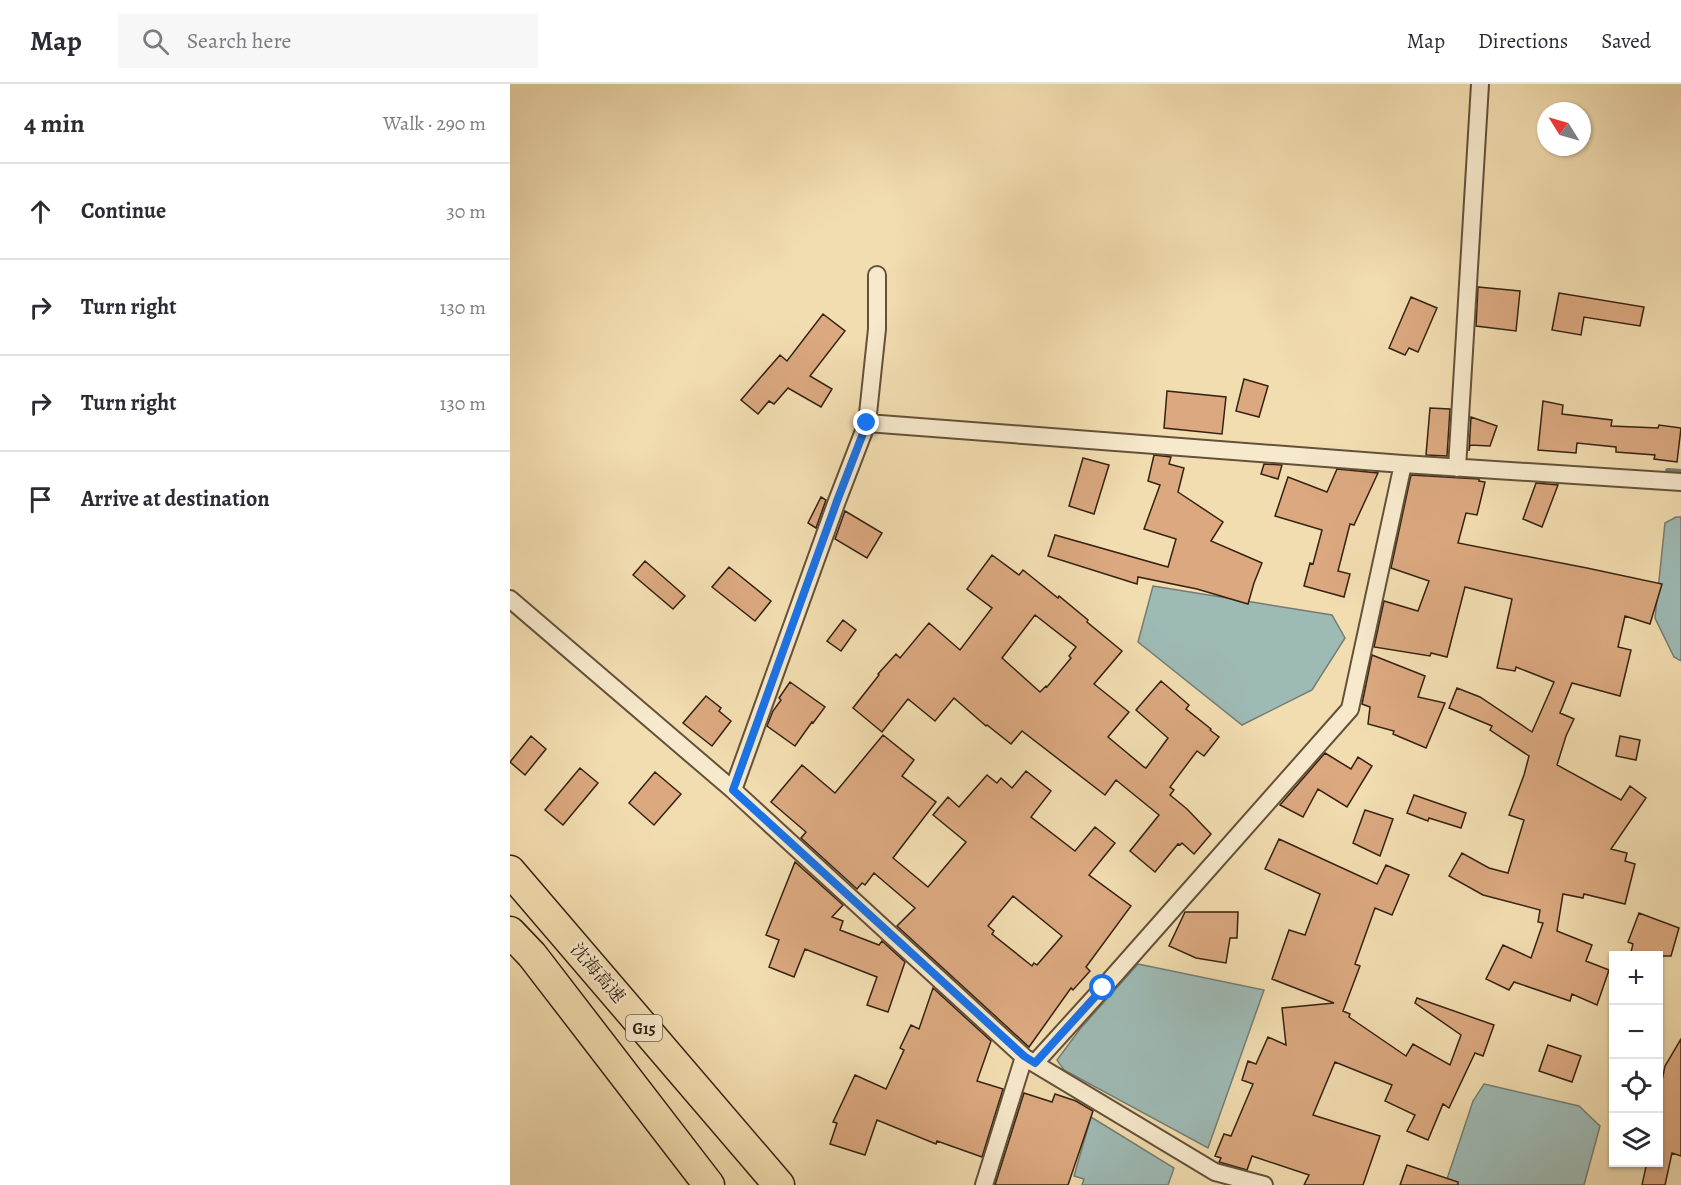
<!DOCTYPE html>
<meta charset="utf-8">
<style>
:root{--surface:#fff;--page:#f7f7f7;--text:#2b2b33;--muted:#7c7c81;--line:#e1e1e2}
body{margin:0;font-family:Alegreya,"Noto Serif SC",serif;background:var(--page);color:var(--text)}
.controls{position:absolute;right:18px;bottom:18px;display:grid;overflow:hidden;border-radius:0px;box-shadow:0 2px 4px #0004}
.controls button{width:54px;height:54px;display:grid;place-items:center;padding:0;border:0;border-bottom:2px solid var(--line);background:var(--surface);color:var(--text);font:30px sans-serif}
.compass{position:absolute;left:1027px;top:18px;width:54px;height:54px;border-radius:50%;background:var(--surface);box-shadow:0 2px 4px #0004;rotate:307deg}
.stop{position:absolute;width:18px;height:18px;margin:-14px;border:4px solid #1a73e8;border-radius:50%;background:#fff}
.stop.end{background:#1a73e8;border-color:#fff;box-shadow:0 2px 6px #0008}
.list{margin:0;padding:0;list-style:none}
h2{display:flex;justify-content:space-between;align-items:center;height:78px;margin:0;padding:0 24px;font-size:26px}
h2 small{font-size:20px;font-weight:400;color:var(--muted)}
.list li{display:grid;grid-template-columns:39px 1fr auto;gap:18px;align-items:center;box-sizing:border-box;height:96px;padding:0 24px;border-top:2px solid var(--line)}
.list b{display:block;font-size:22px;white-space:nowrap}
.list em{font-size:20px;font-style:normal;color:var(--muted)}
.icon{flex:none;width:33px;height:33px;fill:none;stroke:currentColor;stroke-width:2;stroke-linecap:round;stroke-linejoin:round}
.map{position:relative;flex:none;width:1171px;height:1101px;overflow:hidden}
header{display:flex;align-items:center;gap:36px;box-sizing:border-box;height:84px;padding:0 30px;background:var(--surface);border-bottom:2px solid var(--line)}
header strong{font-size:28px}
nav{display:flex;gap:33px;margin-inline-start:auto;font-size:21px}
.search{width:420px;height:54px;background:var(--page);display:flex;align-items:center;gap:15px;box-sizing:border-box;padding:0 21px;border-radius:0px;color:var(--muted);font-size:22px}
main{display:flex}
aside{flex:1;background:var(--surface)}
.map>svg:first-child{display:block}
</style>
<header>
<strong>Map</strong>
<div class="search"><svg class="icon" aria-label="search" viewBox="0 0 24 24"><circle cx="10" cy="10" r="6"/><path d="M15 15l6 6"/></svg>Search here</div>
<nav><a>Map</a><a>Directions</a><a>Saved</a></nav>
</header>
<main>
<aside>
<h2>4 min<small>Walk · 290 m</small></h2>
<ul class="list">
<li><svg class="icon" aria-label="ahead" viewBox="0 0 24 24"><path d="M12 20V5M6 11l6-6 6 6"/></svg><div><b>Continue</b></div><em>30 m</em></li>
<li><svg class="icon" aria-label="right" viewBox="0 0 24 24"><path d="M7 20v-9h11M14 6l5 5-5 5"/></svg><div><b>Turn right</b></div><em>130 m</em></li>
<li><svg class="icon" aria-label="right" viewBox="0 0 24 24"><path d="M7 20v-9h11M14 6l5 5-5 5"/></svg><div><b>Turn right</b></div><em>130 m</em></li>
<li><svg class="icon" aria-label="arrive" viewBox="0 0 24 24"><path d="M6 21V4h12l-3 4 3 4H6"/></svg><div><b>Arrive at destination</b></div></li>
</ul>
</aside>
<div class="map">
<svg width="1171" height="1101" viewBox="0 0 1171 1101">
<rect width="100%" height="100%" fill="#f2ddb0"/>
<filter id="stains"><feTurbulence type="fractalNoise" baseFrequency=".00333" numOctaves="4"/><feColorMatrix values="0 0 0 0 .2 0 0 0 0 .09 0 0 0 0 .02 0 0 0 .5 -.17"/></filter>
<radialGradient id="worn" r=".72"><stop offset=".6" stop-color="#630" stop-opacity="0"/><stop offset="1" stop-color="#630" stop-opacity=".3"/></radialGradient>
<path fill="#9ebab5" stroke="#747d73" stroke-width="1.5" d="M1166 433H1171V577L1164 573 1145 534 1155 439Z
M643 502 822 531 835 554 802 606 732 641 628 558Z
M628 880 754 906 698 1064 554 986 547 976 570 945Z
M974 1000 1069 1022 1090 1042 1074 1101H935L963 1017Z
M581 1033 664 1084 658 1101H572L574 1095 564 1092Z"/>
<g fill="none" stroke-linecap="round" stroke-linejoin="round">
<path stroke="#747d73" stroke-width="6" d="M1158 387 1171 388"/>
</g>
<path fill="#dba87f" stroke="#342211" stroke-width="1.5" fill-rule="evenodd" d="M968 203 1010 207 1006 247 966 242Z
M1049 209 1134 223 1130 242 1074 233 1071 251 1042 246Z
M901 213 927 224 908 268 899 264 895 271 879 264Z
M313 230 335 247 300 292 322 305 311 323 278 304 264 320 259 317 248 330 231 316 270 271 277 277Z
M734 295 758 302 749 333 726 327Z
M657 307 716 313 712 350 654 344Z
M1033 317 1053 321 1052 330 1102 336 1101 342 1148 344 1149 341 1171 344 1167 378 1144 375 1145 371 1106 368V363L1067 359 1066 369 1028 366Z
M920 324 940 325 937 372 916 371Z
M961 333 987 342 980 362 960 361 959 367Z
M644 371 661 373 659 380 674 384 668 408 713 438 701 457 752 479 744 499 738 520 687 505 628 493 627 500 538 472 545 451 658 483 666 455 634 445 650 401 638 397Z
M573 374 599 381 584 430 559 422Z
M754 380 772 381 768 395 751 390Z
M827 385 868 389 844 441 840 440 828 487 840 490 834 513 794 502 800 479 803 480 812 446 765 432 778 393 817 408Z
M901 391 969 395V397L975 398 967 431 956 429 948 459 1077 484 1152 500 1140 540 1115 532 1108 563 1121 566 1110 612 1062 599 1050 629 1064 635 1056 652 1047 681 1111 716 1120 702 1136 714 1101 765 1117 769 1115 777 1125 780 1115 820 1074 810 1073 814 1053 810 1047 847 1082 861 1076 877 1099 886 1087 921 1062 910 1060 917 1004 898 999 906 976 895 993 861 1021 874 1033 839 1028 838 1030 826 973 811 939 792 952 769 979 784 998 789 1014 736 999 731 1014 691 1019 672 980 646 982 642 939 624 947 604 970 613 1022 648 1044 598 1006 583 1005 587 987 584 1002 515 955 503 937 573 921 569 920 572 864 563 874 517 908 527 919 497 881 484Z
M1026 399 1048 401 1032 443 1013 435Z
M311 413 316 416 306 444 298 439Z
M335 427 372 449 357 474 325 455Z
M482 471 509 491 513 486 548 514 549 512 578 536 577 538 612 567 584 600 619 628 598 653 634 683 636 684 658 654 626 626 651 597 679 621 676 625 701 645 700 646 709 653 694 672 687 667 660 703 664 706 660 711 677 725 701 750 684 770 672 759 670 761 668 760 645 788 620 767 649 731 606 696 595 711 512 647 501 660 477 641 476 642 444 614 425 637 398 615 372 648 343 624 369 591 368 590 386 570 390 574 419 539 450 566 482 524 457 505ZM525 531 566 563 559 572 561 574 537 603 536 602 530 608 492 574Z
M135 477 175 512 163 525 123 491Z
M219 483 261 517 245 537 202 503Z
M333 536 346 546 331 567 317 557Z
M862 571 915 592 908 613 935 619 916 664 883 650 884 647 858 640 860 623 852 620Z
M280 598 315 623 303 639 302 638 285 662 257 642 263 627 271 616 269 614Z
M196 612 211 624 209 627 221 637 202 662 173 639Z
M373 651 404 676 392 692 426 718 383 774 418 803 456 758 423 731 438 713 449 723 477 691 487 699 491 694 502 704 516 687 541 707 521 733 565 767 585 743 605 759 579 791 621 822 576 883 580 887 563 906 561 904 519 963 387 842 405 824 364 789 355 801 352 799 347 805 291 754 296 748 261 718 292 681 325 709ZM503 812 552 852 527 881 524 879 522 882 482 850 484 847 478 842Z
M21 652 36 665 15 691 0 678Z
M1110 652 1130 656 1126 676 1106 672Z
M815 669 841 685 848 673 862 682 837 723 808 705 793 733 770 721Z
M70 684 88 699 53 741 35 726Z
M145 688 171 710 144 741 119 719Z
M904 711 956 729 951 744 919 734 918 737 897 729Z
M855 726 883 735 870 772 843 759Z
M769 755 867 800 876 781 899 791 882 831 865 824 845 880 850 882 833 927 840 930 839 933 896 972 903 960 940 981 951 951 905 919 907 914 984 941 973 972 965 969 939 1024 933 1020 918 1056 897 1047 905 1031 875 1017 882 1001 825 978 803 1031 870 1052 853 1101H794L799 1091 742 1072 737 1086 709 1078 711 1074 705 1072 714 1050 721 1052 743 1000 732 996 738 977 746 980 758 953 776 961 772 924 824 919 762 895 779 846 795 851 810 810 755 785Z
M285 778 333 821 322 833 333 837 330 846 369 861 372 857 395 878 378 928 357 921 367 893 295 865 284 893 259 883 269 856 256 851Z
M675 828H728L727 854H720L716 879 686 874 659 862Z
M1129 829 1169 844 1161 872H1120L1123 860 1118 858Z
M423 904 481 957 467 997 493 1005 472 1073 427 1057 426 1060 367 1036 355 1071 320 1060 327 1039 323 1038 345 991 376 1005 394 966 390 964 401 941 409 945Z
M1171 955V1072L1162 1069 1155 1101H1132L1137 1078H1149V1011L1155 982Z
M1038 961 1071 972 1062 998 1029 987Z
M514 1009 542 1018 545 1010 566 1017 583 1027 558 1101H485Z
M897 1081 948 1098V1101H890Z"/>
<g fill="none" stroke-linecap="round" stroke-linejoin="round">
<defs>
<path id="street" d="M357 339 893 380 1171 398
M947 384 970 0
M0 515 223 706 514 973 474 1101
M223 706 327 417 357 339 367 245V191
M517 975 705 1088 754 1101
M525 979 593 904 840 625 893 380"/>
<path id="highway" d="M0 787 269 1101
M0 848 22 871 199 1101"/>
</defs>
<use href="#street" stroke="#645139" stroke-width="20"/>
<use href="#highway" stroke="#342211" stroke-width="33"/>
<use href="#street" stroke="#f7e9cc" stroke-width="16"/>
<use href="#highway" stroke="#f2ddb0" stroke-width="30"/>
</g>
<g fill="none" stroke-linecap="round" stroke-linejoin="round">
<path stroke="#1a73e8" stroke-width="8" d="M357 339 327 417 223 706 514 972 525 979 593 904"/>
</g>
<g text-anchor="middle" stroke-width="5" stroke-linejoin="round" paint-order="stroke">
<rect fill="#f7e9cc" stroke="#6e5e49" stroke-width="1.5" x="116" y="931" width="36" height="26" rx="4.5"/>
<g font-size="16" font-weight="bold" fill="#342211">
<text x="134" y="950">G15</text>
</g>
<g font-size="18" fill="#342211" stroke="#f7e9cc">
<text transform="translate(88 889) rotate(49)" y="6">沈海高速</text>
</g>
</g>
<rect width="100%" height="100%" filter="url(#stains)"/>
<rect width="100%" height="100%" fill="url(#worn)"/>
</svg>
<div class="controls">
<button>+</button>
<button>−</button>
<button><svg class="icon" aria-label="locate" viewBox="0 0 24 24"><circle cx="12" cy="12" r="6"/><path d="M12 2v4M12 18v4M2 12h4M18 12h4"/></svg></button>
<button><svg class="icon" aria-label="layers" viewBox="0 0 24 24"><path d="M12 4l9 5-9 5-9-5zM3 14l9 5 9-5"/></svg></button>
</div>
<svg class="compass" viewBox="-18 -18 36 36"><path d="M0-13l5 13h-10z" fill="#e53935"/><path d="M0 13l5-13h-10z" fill="#7c7c81"/></svg>
<div class="stop" style="left:593px;top:904px"></div>
<div class="stop end" style="left:357px;top:339px"></div>
</div>
</main>
